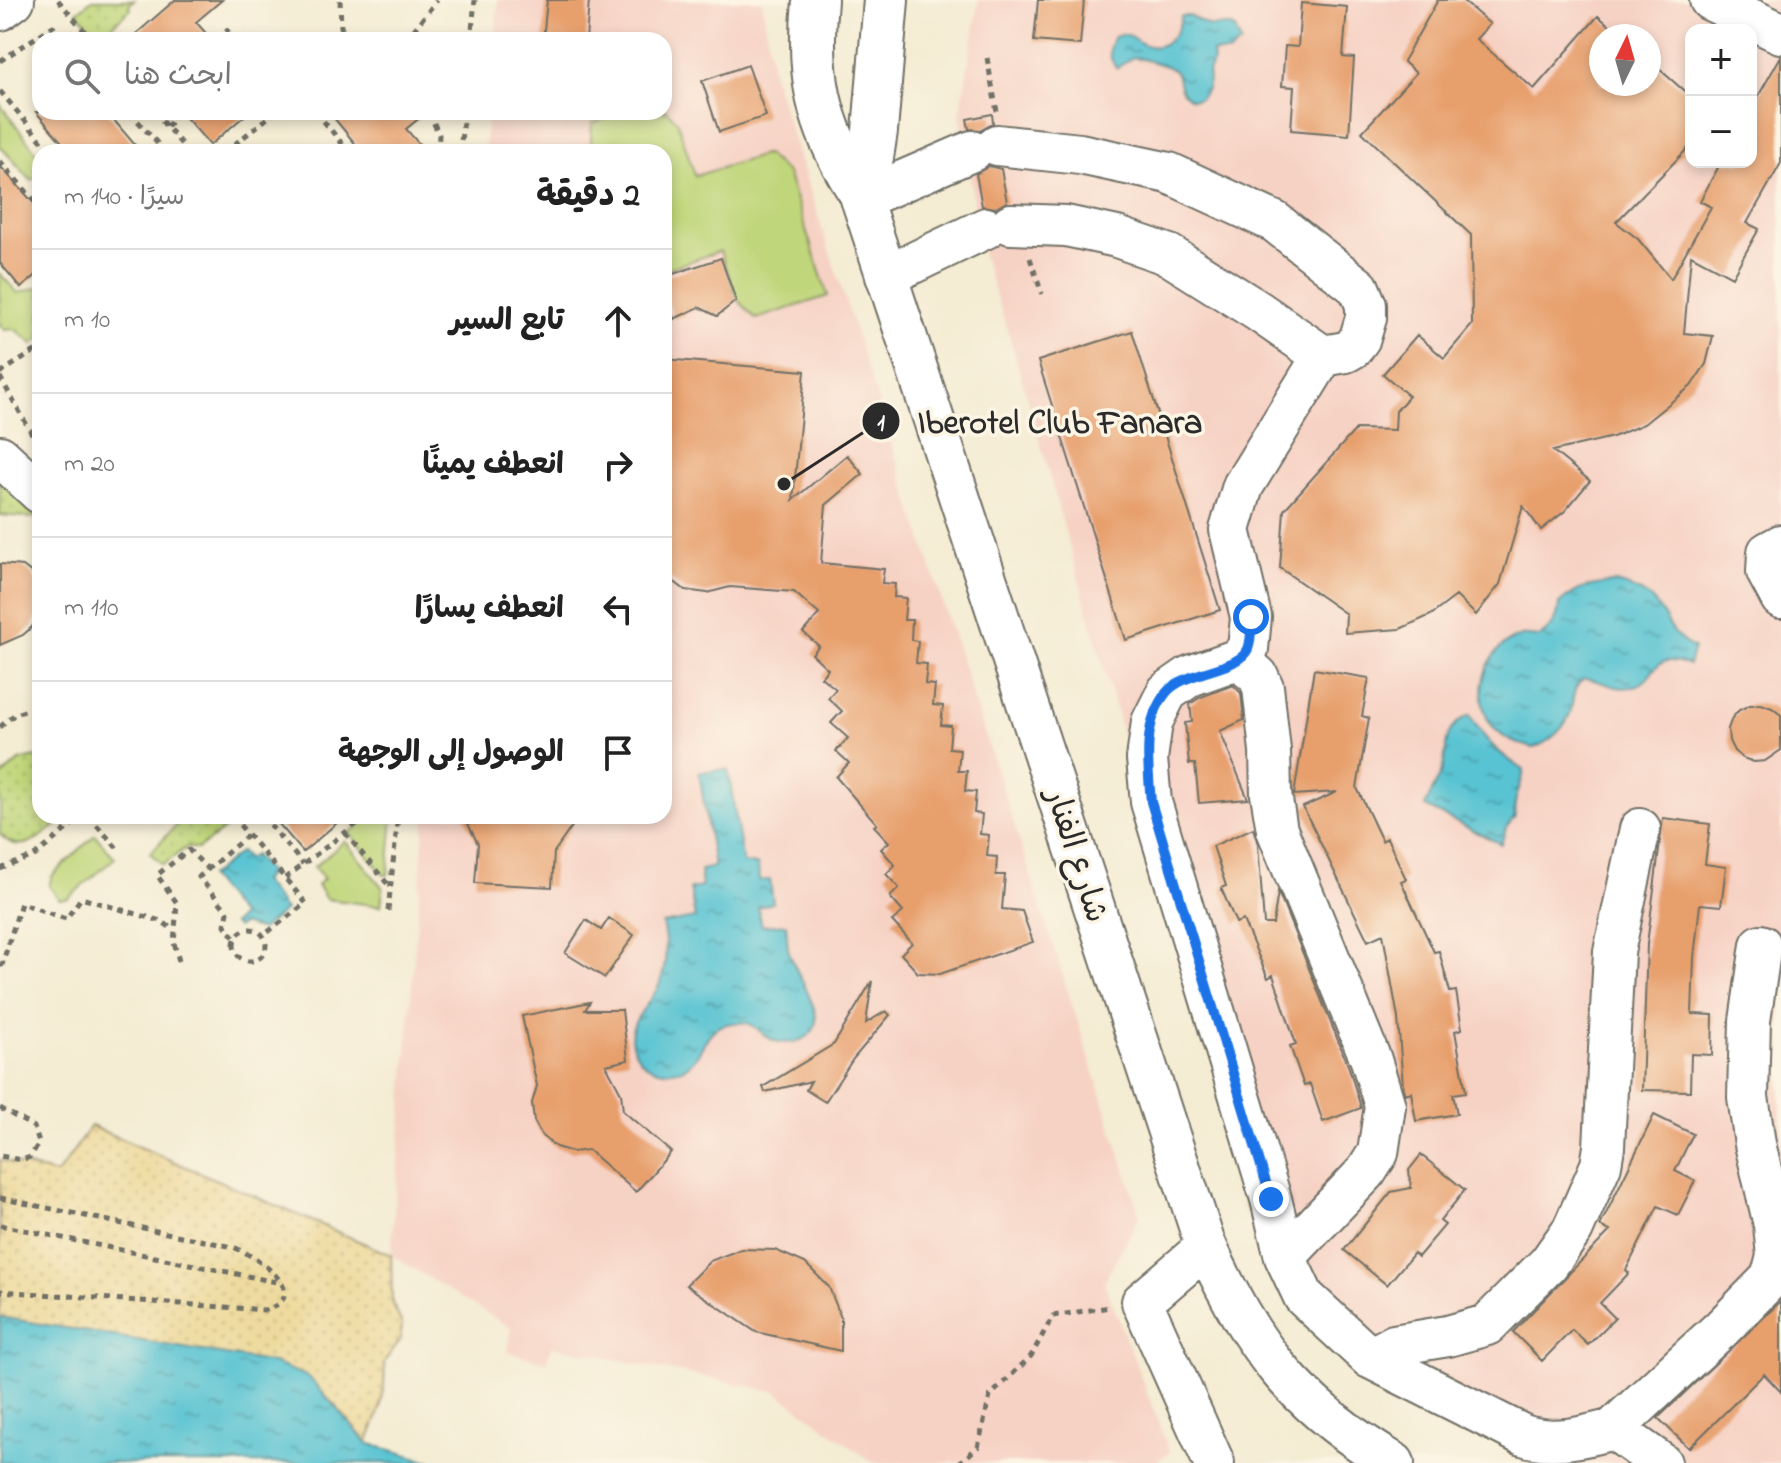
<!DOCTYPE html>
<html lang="ar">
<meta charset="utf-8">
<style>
:root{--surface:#fff;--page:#f2f2f2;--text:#222;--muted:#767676;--line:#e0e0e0}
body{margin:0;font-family:"Indie Flower","Playpen Sans Arabic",sans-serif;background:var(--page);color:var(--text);direction:rtl}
.controls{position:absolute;right:24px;top:24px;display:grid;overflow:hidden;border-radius:16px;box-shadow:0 4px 12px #0003}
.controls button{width:72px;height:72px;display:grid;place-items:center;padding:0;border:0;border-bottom:2px solid var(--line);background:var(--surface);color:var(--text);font:40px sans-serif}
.compass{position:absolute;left:1589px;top:24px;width:72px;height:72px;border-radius:50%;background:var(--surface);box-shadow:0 4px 12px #0003;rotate:5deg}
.stop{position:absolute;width:24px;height:24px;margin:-18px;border:6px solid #1a73e8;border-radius:50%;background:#fff}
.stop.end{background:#1a73e8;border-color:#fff;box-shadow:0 2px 8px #0008}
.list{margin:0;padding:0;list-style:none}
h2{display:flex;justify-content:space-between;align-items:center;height:104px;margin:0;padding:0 32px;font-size:34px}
h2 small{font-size:26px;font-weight:400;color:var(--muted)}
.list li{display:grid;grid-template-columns:52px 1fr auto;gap:24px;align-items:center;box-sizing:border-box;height:144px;padding:0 32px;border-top:2px solid var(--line)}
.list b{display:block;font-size:30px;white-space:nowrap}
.list em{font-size:26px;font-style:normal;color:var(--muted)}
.icon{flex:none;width:44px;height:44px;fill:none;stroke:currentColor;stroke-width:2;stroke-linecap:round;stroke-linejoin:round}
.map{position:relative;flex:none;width:1781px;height:1463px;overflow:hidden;direction:ltr}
.search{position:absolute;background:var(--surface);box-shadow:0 4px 12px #0003;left:32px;top:32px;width:640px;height:88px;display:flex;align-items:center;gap:20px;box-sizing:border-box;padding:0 28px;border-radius:24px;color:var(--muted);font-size:30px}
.panel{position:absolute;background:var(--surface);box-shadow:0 4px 12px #0003;left:32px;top:144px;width:640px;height:680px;border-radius:24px;direction:rtl}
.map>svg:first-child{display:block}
</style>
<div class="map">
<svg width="1781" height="1463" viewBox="0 0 1781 1463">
<defs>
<pattern id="sand-dots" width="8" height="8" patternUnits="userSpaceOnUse" patternTransform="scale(2)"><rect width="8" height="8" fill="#eeda9e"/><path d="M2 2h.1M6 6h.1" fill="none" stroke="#cb8" stroke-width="1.8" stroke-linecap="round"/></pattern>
<pattern id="garden-dots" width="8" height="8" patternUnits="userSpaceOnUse" patternTransform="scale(2)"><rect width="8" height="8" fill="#c0d67a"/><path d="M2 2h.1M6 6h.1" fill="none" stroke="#a5b86a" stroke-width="1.8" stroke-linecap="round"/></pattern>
<pattern id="water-ripples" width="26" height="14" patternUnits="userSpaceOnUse" patternTransform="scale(2)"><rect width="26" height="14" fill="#58c3d2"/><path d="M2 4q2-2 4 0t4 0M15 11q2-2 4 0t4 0" fill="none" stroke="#499fab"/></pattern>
</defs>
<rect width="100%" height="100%" fill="#fcf5e5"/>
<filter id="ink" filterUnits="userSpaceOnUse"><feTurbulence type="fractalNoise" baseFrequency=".0125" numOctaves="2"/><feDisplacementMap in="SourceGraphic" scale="16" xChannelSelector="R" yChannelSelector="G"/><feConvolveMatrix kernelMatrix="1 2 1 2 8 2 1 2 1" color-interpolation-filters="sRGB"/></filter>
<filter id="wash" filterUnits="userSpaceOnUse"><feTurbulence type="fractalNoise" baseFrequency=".006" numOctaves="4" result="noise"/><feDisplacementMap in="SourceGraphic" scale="32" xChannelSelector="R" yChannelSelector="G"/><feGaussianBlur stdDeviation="1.8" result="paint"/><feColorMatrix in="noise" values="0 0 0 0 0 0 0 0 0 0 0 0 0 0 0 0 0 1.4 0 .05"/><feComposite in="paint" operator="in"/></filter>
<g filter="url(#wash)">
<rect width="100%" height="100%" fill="#f4ecd3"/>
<path fill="#f6d2c4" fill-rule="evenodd" d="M498 0H762L773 76 1140 1215 1104 1282 1170 1452 1155 1463H873L777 1392 552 1346 546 1362 507 1352 511 1328 391 1255 425 816H664V152H484L488 112H664V40H495Z
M979 0H1781V1463H1539L1474 1433 1389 1385 1252 1189 1011 341 982 253 960 114ZM1691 30H1751V162H1691ZM1601 36H1649V84H1601Z"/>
<path fill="#c0d67a" stroke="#768052" stroke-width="2" d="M0 104 40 157V177L31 180 0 146Z
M664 108 677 121 695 176 766 154 787 173 828 296 756 319 738 300 720 251 664 270V152H595L591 141 592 123 628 112H664Z
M0 274 18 293 40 287V338L33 344 15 329 4 330 0 325Z
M372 816H393L388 875H384L349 833Z
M95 835 115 858 67 899H59L49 886 52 876Z
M345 841 383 888 381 906 326 899 317 885 324 879 314 867Z"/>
<path fill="url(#sand-dots)" stroke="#8c8264" stroke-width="2" d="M91 1126 391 1255 392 1303 402 1324 400 1340 384 1362C387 1392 379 1416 367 1443L333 1403 274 1364 0 1317V1160L57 1174Z"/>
<path fill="url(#garden-dots)" stroke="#768052" stroke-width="2" d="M92 0H134L129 5 131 9 99 37 77 12Z
M0 477 40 507V515L35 518 0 515Z
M40 756V816H63L61 822C43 835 20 858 0 834V778L19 761Z
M185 816H227L222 821 227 827 198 849 187 847 163 865 150 853Z"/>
<path fill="url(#water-ripples)" stroke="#42777e" stroke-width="2" d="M1181 16H1190L1209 26H1230L1235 29 1241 43 1229 53 1212 52 1213 60 1208 72C1212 86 1201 109 1185 95 1176 88 1183 74 1170 68 1165 65 1140 58 1133 57L1117 68C1108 57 1107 49 1114 37L1124 34C1132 35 1133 39 1141 43 1162 54 1179 36 1181 16Z
M1615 583C1628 586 1641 590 1651 599 1670 617 1667 636 1694 648L1689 665C1646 650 1661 681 1631 687 1613 691 1600 678 1583 679 1572 689 1574 696 1571 710 1566 728 1551 741 1534 748 1519 744 1506 741 1495 729 1469 702 1484 646 1521 636 1526 635 1534 637 1540 637 1552 628 1558 620 1559 604 1577 588 1591 584 1615 583Z
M1470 715C1484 740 1500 755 1524 770 1522 785 1512 800 1515 816L1506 828 1501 844 1425 807C1429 796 1435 787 1440 776 1452 748 1436 732 1470 715Z
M728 769 743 863 758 865 759 880H770L773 903 758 907 762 926 786 924C787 932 787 940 788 948 793 971 822 1008 815 1027 809 1042 786 1046 773 1040 763 1036 757 1026 747 1023 740 1022 730 1023 723 1025 696 1034 706 1073 665 1071 653 1070 642 1064 636 1053 619 1026 651 1006 660 983 667 964 667 944 662 924L695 918 690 889 702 887 700 870 714 867 699 772Z
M240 852 247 859 254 855 270 874 262 881 285 910 261 930 242 924 237 928 233 924 241 916 209 877Z
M0 1317 273 1363 309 1377 367 1443 436 1463H0Z"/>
<g id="blocks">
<path fill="#e79f6c" d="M175 0H222L196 22 212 40H129Z
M547 0H589L586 40H543Z
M1038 0H1084L1080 45 1034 41Z
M1438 0H1462L1490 24 1476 39 1534 89 1598 16 1622 36H1601V84H1649V60L1691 97V145L1616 222 1638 239 1671 279 1711 207 1700 201 1721 162H1751V109L1781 56V163L1747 223 1759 229 1732 277 1691 255 1684 333 1713 336 1706 364 1691 386 1644 424 1613 437 1553 451 1590 481 1565 511 1541 530 1523 506 1500 584 1476 615 1456 596 1431 615 1400 629 1345 633 1346 614 1280 568 1284 510 1356 429 1395 430 1396 411 1409 396 1383 374 1417 335 1444 358 1472 325 1471 235 1362 132 1416 73 1403 61Z
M1301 3 1347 7 1343 57 1354 58 1349 135 1291 130 1294 87 1282 86 1285 46 1298 47Z
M748 65 766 116 719 132 702 81Z
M36 112H107L141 152H70Z
M181 112H249L210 145Z
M329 112H427L406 129 426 152H362Z
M992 114 993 123 980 130 969 129 967 119Z
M0 166 40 210V272L21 288 0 263Z
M989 166 1001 169 1007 202 996 208 982 206 976 174Z
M721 258 736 301 717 316 699 307 674 319 664 289V277Z
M1132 331 1220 610 1126 640 1038 361Z
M664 359 805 371 793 500 847 455 863 474 826 505 821 563 884 569 882 583 895 584 894 597 906 598 904 620H912L911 640 918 641 916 663 927 664 925 684 935 685 933 705 943 706 941 725 951 726 949 748 960 749 958 771H967L965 791 976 792 974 813 982 814 980 834 989 835 987 856 997 857 996 875H1005L1002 909 1022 911 1033 942 940 974 918 973 901 954 912 943 892 921 903 912 890 897 899 888 886 874 895 865 881 849 889 842 874 826 877 824 836 777 849 763 836 751 848 738 831 723 842 711 828 698 836 689 821 677 828 669 812 654 819 646 803 632 819 614 794 592 730 587 707 593 685 590 664 574Z
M0 564 23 566 32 573 40 588V612L32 627 23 635 0 645Z
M1314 669 1369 678 1362 716 1369 718 1357 788 1382 841 1387 838 1406 879 1401 881 1434 952 1439 951 1450 992 1456 991 1462 1029 1455 1031 1466 1092 1453 1094 1457 1114 1416 1121 1411 1092 1405 1094 1403 1086 1398 1018 1383 934 1368 941 1303 807 1337 792 1294 795Z
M1233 685 1241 693 1244 720 1220 731 1248 799 1199 803 1195 764H1189L1185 723 1192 722 1190 704 1201 697Z
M1761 704 1772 708 1781 715V750L1765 761 1754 762 1743 758 1734 751 1729 741 1728 729 1732 718 1739 710 1750 705Z
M272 816H345L303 852Z
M464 816H559L573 825 554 852 552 887 475 883 478 844Z
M1663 818 1710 824 1705 864 1726 867 1721 906 1700 904 1694 958 1692 1014 1713 1015 1712 1055 1691 1054 1690 1091 1642 1090 1647 944Z
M1253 828 1258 844 1264 924H1273L1278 892 1349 1068 1361 1108 1323 1122 1310 1084 1304 1086 1290 1046 1296 1044 1273 975 1268 978 1243 920 1236 923 1221 888 1226 886 1213 846Z
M609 918 634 935 605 978 565 953 586 920 601 930Z
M872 981 866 1023 886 1011 890 1015 853 1059 825 1102 806 1090 811 1081 765 1092 763 1087 834 1044Z
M590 1002 585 1010H622L628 1060 606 1065 621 1093 623 1111 671 1152 636 1192 588 1150 573 1152 556 1147 542 1136 534 1121 532 1103 537 1086 522 1016Z
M1654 1115 1693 1134 1675 1171 1695 1181 1678 1215 1658 1206 1626 1270 1629 1273 1600 1303 1615 1318 1588 1345 1572 1330 1542 1361 1513 1332 1610 1231 1600 1226Z
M1421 1155 1465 1190 1440 1221 1445 1225 1418 1257 1414 1253 1387 1285 1344 1250 1391 1192 1411 1188 1409 1170Z
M741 1249 775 1250 805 1263 829 1287 841 1318V1351L756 1332 686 1285 710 1261Z
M1781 1301V1392L1764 1374 1689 1448 1658 1418Z"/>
</g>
</g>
<g filter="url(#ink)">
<use href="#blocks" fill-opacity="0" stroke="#716f66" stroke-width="2"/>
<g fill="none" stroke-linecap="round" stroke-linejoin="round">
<defs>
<path id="minor" d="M1710 0 1781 33
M0 10 14 0
M997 145 1080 154 1169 173 1275 222 1359 288 1366 305V318L1360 338 1353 348 1346 352 1323 356 1258 311 1169 255 1117 237 1066 226 1011 224
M857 186 1204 1241C1248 1344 1296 1406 1394 1463
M861 199 972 151
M886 276 986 228
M1323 356 1243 486 1230 530 1251 617 1248 649 1238 659 1190 676 1167 692 1152 722 1147 759 1151 802 1271 1199 1285 1257 1304 1297 1370 1358 1394 1345 1448 1336 1487 1325 1549 1263 1573 1229 1601 1165 1604 1147 1614 952 1640 829
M0 456 40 493
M1781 545 1768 552 1767 572 1781 598
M1238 659 1258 676 1263 687 1270 751 1271 794 1277 830 1371 1060 1385 1106 1378 1153 1366 1172 1285 1257
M1206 1247 1142 1302 1214 1463
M1370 1358 1523 1435C1552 1445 1584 1437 1613 1429L1661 1463
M1613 1429 1721 1329 1770 1279 1774 1268 1777 1256 1774 1225 1755 1144 1748 1097 1750 1021 1761 945"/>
<path id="major" d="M815 0C808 73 817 124 857 186
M857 186 871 157 875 131 886 0"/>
</defs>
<use href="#minor" stroke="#716f66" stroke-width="44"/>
<use href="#major" stroke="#716f66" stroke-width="48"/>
<path stroke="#716f66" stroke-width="5" stroke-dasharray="6 6" stroke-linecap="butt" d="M58 0 92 40
M340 0 341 27 350 40
M217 40 229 29
M258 40 260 38
M406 40 437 0
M471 40 475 0
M987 58 997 112
M0 61 53 26 65 40
M0 91 51 152
M130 112 165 152
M154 112 185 148
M316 112 349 152
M429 112 439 135 438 152
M167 127 178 112
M225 152 275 112
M337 152 344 146
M460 152 464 112
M0 161 40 207
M1030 258 1042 294
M0 373 40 348
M0 377 32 434
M0 727 15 714 31 709
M89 816 117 848
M232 816 306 903 264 935
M262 816 303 864
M345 833 391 888
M0 869 36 855 82 816
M285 878 367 816
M388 911 398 816
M234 945a16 16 0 1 1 32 0a16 16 0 1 1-32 0Z
M234 937 225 925 228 912 199 877 248 835
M179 961 174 943 177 903 157 875 189 850 208 869
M0 965H2L21 903 66 919 81 898 161 921 174 930
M0 1108 34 1127 39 1143 30 1157 22 1160 0 1156
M0 1198 233 1247C254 1255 316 1295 265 1310L0 1291
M0 1225 281 1283
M959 1463 978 1447 990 1396 1031 1356 1053 1316 1109 1307"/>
<use href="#minor" stroke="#fff" stroke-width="40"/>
<use href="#major" stroke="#fff" stroke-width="44"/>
</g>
</g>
<g fill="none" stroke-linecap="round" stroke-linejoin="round" filter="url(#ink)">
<path stroke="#1a73e8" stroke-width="10" d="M1251 617C1251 626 1252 640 1248 649 1238 671 1184 670 1166 693 1142 723 1148 766 1151 802L1271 1199"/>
</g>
<g text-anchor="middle" stroke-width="7" stroke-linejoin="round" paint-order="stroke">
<g font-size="32" fill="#2b2b2b" stroke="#fcf5e5">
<text transform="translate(1078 855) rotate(72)" y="11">شارع الفنار</text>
</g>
</g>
<path fill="none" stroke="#2b2b2b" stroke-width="3" d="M784 484L881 421"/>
<g fill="#2b2b2b" stroke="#fcf5e5" stroke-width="3">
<circle cx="784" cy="484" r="8"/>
<circle cx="881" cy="421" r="20"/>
</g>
<g font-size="24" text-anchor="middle" font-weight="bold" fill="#fff">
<text x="881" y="430">1</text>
</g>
<g font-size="34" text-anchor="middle" font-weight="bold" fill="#2b2b2b" stroke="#fcf5e5" stroke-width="7" stroke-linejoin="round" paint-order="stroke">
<text x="1060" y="433">Iberotel Club Fanara</text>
</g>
</svg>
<div class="controls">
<button>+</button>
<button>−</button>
</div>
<svg class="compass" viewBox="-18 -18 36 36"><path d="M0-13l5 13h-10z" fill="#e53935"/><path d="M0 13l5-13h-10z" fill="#767676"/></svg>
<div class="stop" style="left:1251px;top:617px"></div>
<div class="stop end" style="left:1271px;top:1199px"></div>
<div class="search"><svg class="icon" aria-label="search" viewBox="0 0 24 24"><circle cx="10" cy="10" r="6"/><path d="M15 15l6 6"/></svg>ابحث هنا</div>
<section class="panel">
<h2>2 دقيقة<small>سيرًا · 140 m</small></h2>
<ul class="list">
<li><svg class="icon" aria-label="ahead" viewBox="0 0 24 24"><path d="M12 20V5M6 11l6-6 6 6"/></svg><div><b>تابع السير</b></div><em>10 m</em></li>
<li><svg class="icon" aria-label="right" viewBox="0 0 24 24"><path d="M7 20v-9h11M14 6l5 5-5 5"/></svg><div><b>انعطف يمينًا</b></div><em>20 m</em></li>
<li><svg class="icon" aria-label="left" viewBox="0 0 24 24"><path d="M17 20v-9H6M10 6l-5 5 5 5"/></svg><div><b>انعطف يسارًا</b></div><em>110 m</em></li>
<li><svg class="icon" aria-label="arrive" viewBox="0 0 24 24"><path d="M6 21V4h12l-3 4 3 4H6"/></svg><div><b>الوصول إلى الوجهة</b></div></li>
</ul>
</section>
</div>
